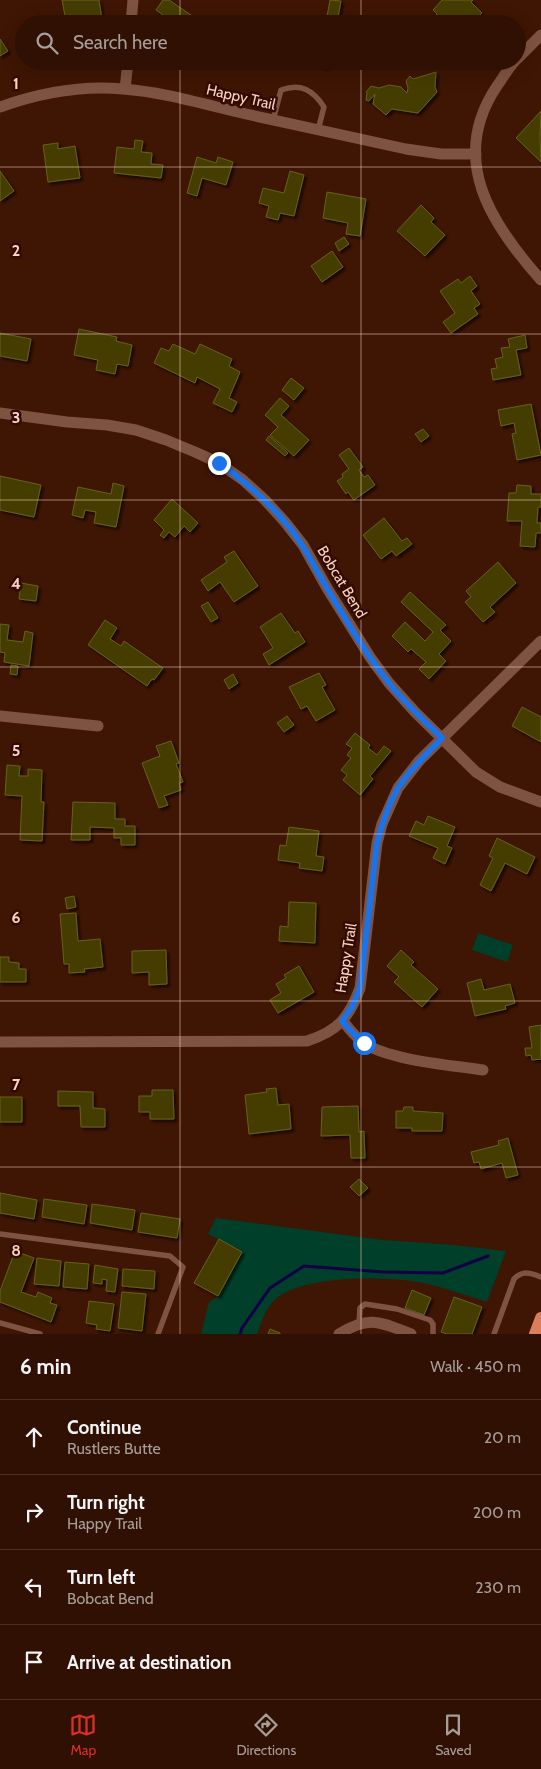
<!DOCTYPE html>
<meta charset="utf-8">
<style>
:root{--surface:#2f1002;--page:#3b1e11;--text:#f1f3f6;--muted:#a79d99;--line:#4a3024;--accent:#d93025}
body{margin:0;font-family:Cabin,sans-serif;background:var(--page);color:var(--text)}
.stop{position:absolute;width:15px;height:15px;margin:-11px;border:4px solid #1a73e8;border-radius:50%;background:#fff}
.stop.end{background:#1a73e8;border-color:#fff;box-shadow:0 1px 5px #0008}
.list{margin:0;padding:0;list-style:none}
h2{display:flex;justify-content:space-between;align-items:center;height:65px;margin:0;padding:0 20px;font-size:21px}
h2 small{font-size:16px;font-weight:400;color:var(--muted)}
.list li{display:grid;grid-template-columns:32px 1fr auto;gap:15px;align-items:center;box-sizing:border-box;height:75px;padding:0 20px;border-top:1px solid var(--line)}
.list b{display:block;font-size:19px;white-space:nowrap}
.list p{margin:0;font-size:16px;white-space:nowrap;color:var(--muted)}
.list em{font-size:16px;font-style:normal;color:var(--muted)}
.icon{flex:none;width:28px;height:28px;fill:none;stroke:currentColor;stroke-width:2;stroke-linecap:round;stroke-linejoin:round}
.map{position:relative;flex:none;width:541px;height:1334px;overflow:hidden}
.search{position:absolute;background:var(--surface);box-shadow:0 5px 20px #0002;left:15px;right:15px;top:15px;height:55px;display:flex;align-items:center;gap:12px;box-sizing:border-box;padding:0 18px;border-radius:28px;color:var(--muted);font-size:19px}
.sheet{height:365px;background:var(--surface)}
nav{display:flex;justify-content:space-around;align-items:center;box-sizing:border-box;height:70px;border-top:1px solid var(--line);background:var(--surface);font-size:14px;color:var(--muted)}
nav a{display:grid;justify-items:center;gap:2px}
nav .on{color:var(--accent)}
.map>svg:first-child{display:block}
</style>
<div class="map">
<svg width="541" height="1334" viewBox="0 0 541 1334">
<defs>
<filter id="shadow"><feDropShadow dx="2.5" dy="2.5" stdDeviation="1" flood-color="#0009"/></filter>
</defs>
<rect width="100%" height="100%" fill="#3f1503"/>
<path fill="#003f29" d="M478 933 513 945 507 962 472 950Z
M216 1218 383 1240 454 1245 506 1251 487 1302C468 1296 448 1289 428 1284 393 1276 297 1273 272 1303 265 1310 261 1325 257 1334H201L209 1302 218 1296 242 1252 208 1234Z"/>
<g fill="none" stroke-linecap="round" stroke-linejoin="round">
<path stroke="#130045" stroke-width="3" d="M240 1334 242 1328 270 1288 304 1266 383 1272 443 1273 488 1256"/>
</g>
<path fill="#443e05" stroke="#686019" filter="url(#shadow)" d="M62 0H99L102 19 73 23 71 15 65 16Z
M163 0H169L204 24H168L170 20 156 10Z
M330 0 341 1 337 23 326 22Z
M442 0H473L471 2 482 13 471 24H428L437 14 433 10Z
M0 39 8 51 0 56Z
M300 61H328L326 68Z
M436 72 435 87 437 92 418 113 392 109 386 115 373 104 375 94 369 101 366 100 367 93 366 92 371 86 379 88 389 85 401 87 407 93 408 88 406 81 410 76 413 79Z
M541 111 540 139 541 162 516 138Z
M135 140 143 141 141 152 152 153 151 164 163 165 161 178 114 173 117 147 134 149Z
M58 143V149L75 146 80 178 48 182 43 145Z
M197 157 216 163 218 157 233 162 226 185 202 178 197 196 187 193Z
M0 171 14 191 0 201Z
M290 171 304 175 294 216 280 213 278 220 266 217 269 206 259 203 263 188 284 193Z
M327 192 366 199 360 236 346 234 348 223 323 218Z
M421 205 434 218 431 222 445 235 425 256 397 231Z
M344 237 349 244 339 251 335 243Z
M332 251 343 267 322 282 311 266Z
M470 276 477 286 471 291 480 304 474 308 478 314 451 333 443 322 455 313 440 291 458 279 461 283Z
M79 329 117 337 116 341 132 345 128 366 117 364 115 374 96 370 98 360 74 355Z
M0 333 31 339 27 361 0 356Z
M525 335 527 348 516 350 521 375 493 380 491 369 497 368 495 359 503 357 501 348 510 347 508 339Z
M173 344 195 354 200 344 232 359 229 366 240 372 229 398 237 402 232 412 213 403 220 389 197 377 195 383 154 363 161 348 169 351Z
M291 378 304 388 294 400 282 390Z
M280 398 289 406 281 415 309 440 294 456 270 435 278 427 265 415Z
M531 404 541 455 517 460 512 434 516 433 514 423 501 426 498 410Z
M423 429 429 436 421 442 415 434Z
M269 436 288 453 285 456 266 440Z
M349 448 363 467 359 470 364 477 368 475 375 485 354 500 348 492 346 494 337 481 343 477 342 474 349 469 339 455Z
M0 476 41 485 34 517 0 510Z
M113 483 124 486 116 527 94 523 96 512 85 510 83 518 72 515 78 487 111 494Z
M517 485 531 486V494H541V507H538L537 523H541V533H536L535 547 520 546 522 521H507L509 493H516Z
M172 499 198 523 190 532 184 526 175 537 169 532 164 538 160 535 164 530 154 520Z
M384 518 402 541 407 538 412 544 396 556 392 551 381 559 363 535Z
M234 551 258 586 234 602 220 582 208 591 201 580 227 562 224 557Z
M498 562 516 583 490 607 495 612 483 622 465 602 471 597 466 591Z
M21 583 38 586 36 601 19 599Z
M410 592 446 625 440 630 451 641 439 654 446 661 429 679 419 669 426 662 411 649 408 652 392 636 405 622 425 641 433 632 401 602Z
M208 602 218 618 211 622 201 606Z
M281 613 295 633 298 631 305 642 269 665 263 654 273 648 260 627Z
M105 620 117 628 110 639 121 646 124 641 163 668 154 680 152 679 147 686 88 645Z
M0 624 9 625 7 640 23 642 25 631 33 633 29 666 4 662 5 653 0 652Z
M11 665 18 666 17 675 10 674Z
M319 673 326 685 322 687 335 710 316 721 307 706 301 709 289 687Z
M233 674 238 683 229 689 224 680Z
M522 707 541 717V742L512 726Z
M287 716 294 725 284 732 277 723Z
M355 733 370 745 368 748 377 755 384 746 391 751 370 776 373 779 360 795 343 780 347 775 341 770 351 758 347 755 352 748 346 744Z
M171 741 179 763 176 764 183 782 179 783 181 790 164 796 168 805 159 808 142 763 160 756 156 746Z
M7 765 20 766 19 776H28V769L42 770 41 802H44L42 841 20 840 22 796 5 795Z
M73 802 115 803V819H125V826H135V845H121V838H114V828L90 827V840H71Z
M428 816 455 827 447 846 452 848 445 864 433 858 438 848 409 836 416 821 424 825Z
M289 827 319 831 316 856 324 857 322 871 299 868 300 863 278 860 280 845 286 846Z
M497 838 535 857 527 874 505 863 491 891 480 885 493 858 489 856Z
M74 896 76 907 67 909 65 898Z
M289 902 316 903 315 943 279 941 280 926 288 927Z
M76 913 78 941 100 939 103 967 84 969 85 972 69 973V964H64L60 914Z
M166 950 167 984 149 985V972L132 973V951Z
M401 950 414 962 411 965 438 989 422 1007 394 982 399 977 387 966Z
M0 957H9V962L19 963V969H26V982H0Z
M299 966 314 992 278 1013 270 1000 281 993 276 984 286 978 284 975Z
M481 979 484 990 510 984 515 1003 505 1006 506 1009 475 1016 467 983Z
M541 1025V1059L532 1060 531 1055 526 1056 525 1048H532L529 1027Z
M276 1088 278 1105 289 1104 291 1129 249 1134 245 1095 267 1092 266 1089Z
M152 1090H173L174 1119H150V1112H139V1096H152Z
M58 1091 93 1092V1108L105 1109V1127H81L80 1106H58Z
M0 1097H22V1122H0Z
M358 1106 359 1132 364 1131 365 1158H351L350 1135 321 1136 322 1107Z
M404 1107H413V1111L443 1113 442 1131H412V1128H396V1111H403Z
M508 1138 518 1175 506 1178 502 1163 481 1169 479 1162 474 1163 471 1152 499 1145 498 1141Z
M359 1179 368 1188 359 1196 350 1187Z
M0 1193 37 1200 34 1219 0 1213Z
M44 1199 87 1205 84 1224 42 1217Z
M92 1204 135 1210 132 1230 90 1223Z
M141 1213 180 1219 177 1238 138 1232Z
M219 1239 242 1252 218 1296 194 1283Z
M15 1251 34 1258 21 1292 36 1297 38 1292 52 1298 50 1303 57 1305 51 1322 0 1302V1291Z
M37 1258 61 1261 59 1286 34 1284Z
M65 1262 89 1264 87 1289 63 1287Z
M95 1265 118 1269 115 1292 106 1291 107 1280 102 1279V1284L93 1283Z
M123 1269 155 1271 154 1289 122 1286Z
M412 1290 431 1298 424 1315 405 1308Z
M122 1292 146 1294 142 1331 118 1328Z
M454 1297 482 1307 472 1334H447L441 1332Z
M89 1301 114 1304 110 1331 96 1329 97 1325 86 1323Z
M270 1329 280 1333V1334H268Z"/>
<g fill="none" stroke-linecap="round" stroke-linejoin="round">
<path stroke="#7f5341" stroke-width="5.5" d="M273 120 281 90C301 83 313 90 324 107L318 130
M0 1234 170 1256 183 1267 158 1334
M0 1323 40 1334
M359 1324 360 1308 365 1304 397 1309 430 1320 433 1324V1334
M494 1334 514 1279C523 1270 530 1273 541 1277"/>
<path stroke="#7f5341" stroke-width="11" d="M131 24 133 0
M517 59 541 35
M515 61C508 68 503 78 497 86 448 159 491 224 541 280
M125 89 128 61
M0 107C39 93 81 85 123 89 164 92 206 105 246 114 299 126 352 137 406 149L441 154H476
M0 413 67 422 107 425 136 430 166 440 195 452 219 463 243 480 265 500 285 522 303 545 327 588 370 657 389 683 415 712 476 772 500 787 541 802
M0 716 98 726
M343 1021C349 1029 355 1037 364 1043 388 1060 451 1065 483 1070
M0 1042 307 1041C338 1031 349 1018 360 988L377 843 382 824 398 788 419 761 541 641
M339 1334C370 1315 380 1322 411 1334"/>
<path stroke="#da7f59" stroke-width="12" d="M535 1334 541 1318"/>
</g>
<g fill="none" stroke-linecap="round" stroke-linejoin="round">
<path stroke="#1a73e8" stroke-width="6" d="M219 463C243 480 265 498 284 521 302 541 313 565 327 588 346 620 366 654 389 683 405 703 424 721 442 738 427 754 410 769 398 788 388 805 382 824 377 843L360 988 352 1007 342 1021 352 1032 364 1043"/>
</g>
<path fill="none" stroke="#f8d4c5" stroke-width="1" stroke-opacity="0.55" d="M180 0V24M361 0V24M180 61V1334M361 61V1334M0 167H541M0 334H541M0 500H541M0 667H541M0 834H541M0 1001H541M0 1167H541"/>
<g text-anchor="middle" stroke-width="5" stroke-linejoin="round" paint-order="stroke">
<g font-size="15" fill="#f8d4c5" stroke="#340b00">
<text transform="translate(241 97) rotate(13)" y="5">Happy Trail</text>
<text transform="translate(342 582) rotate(59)" y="5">Bobcat Bend</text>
<text transform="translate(346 958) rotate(-81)" y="5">Happy Trail</text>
</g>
</g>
<g font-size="16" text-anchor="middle" font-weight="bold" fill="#f8d4c5" stroke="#340b00" stroke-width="5" stroke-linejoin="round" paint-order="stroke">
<text x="16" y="89">1</text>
<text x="16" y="256">2</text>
<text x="16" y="423">3</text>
<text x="16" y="589">4</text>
<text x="16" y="756">5</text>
<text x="16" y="923">6</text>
<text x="16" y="1090">7</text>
<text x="16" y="1256">8</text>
</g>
</svg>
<div class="stop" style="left:364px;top:1043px"></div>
<div class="stop end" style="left:219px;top:463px"></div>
<div class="search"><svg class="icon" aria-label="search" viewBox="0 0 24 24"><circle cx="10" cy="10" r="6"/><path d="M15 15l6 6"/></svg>Search here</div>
</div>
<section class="sheet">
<h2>6 min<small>Walk · 450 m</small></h2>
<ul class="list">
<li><svg class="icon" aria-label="ahead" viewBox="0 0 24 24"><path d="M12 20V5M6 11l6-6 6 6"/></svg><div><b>Continue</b><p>Rustlers Butte</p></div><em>20 m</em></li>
<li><svg class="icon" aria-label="right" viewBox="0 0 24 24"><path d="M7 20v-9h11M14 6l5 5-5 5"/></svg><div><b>Turn right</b><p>Happy Trail</p></div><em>200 m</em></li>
<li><svg class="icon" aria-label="left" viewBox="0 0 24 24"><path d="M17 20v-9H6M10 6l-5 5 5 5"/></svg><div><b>Turn left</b><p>Bobcat Bend</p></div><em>230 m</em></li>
<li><svg class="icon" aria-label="arrive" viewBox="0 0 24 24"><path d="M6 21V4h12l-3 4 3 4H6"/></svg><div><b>Arrive at destination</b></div></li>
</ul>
</section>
<nav>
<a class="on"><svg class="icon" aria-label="map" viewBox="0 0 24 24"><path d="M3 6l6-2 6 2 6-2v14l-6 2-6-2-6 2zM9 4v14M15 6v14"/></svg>Map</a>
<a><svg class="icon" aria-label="directions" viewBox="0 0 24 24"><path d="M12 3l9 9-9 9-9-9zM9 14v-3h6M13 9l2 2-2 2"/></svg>Directions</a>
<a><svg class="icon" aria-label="saved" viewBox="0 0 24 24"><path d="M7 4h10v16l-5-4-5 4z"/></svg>Saved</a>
</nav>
